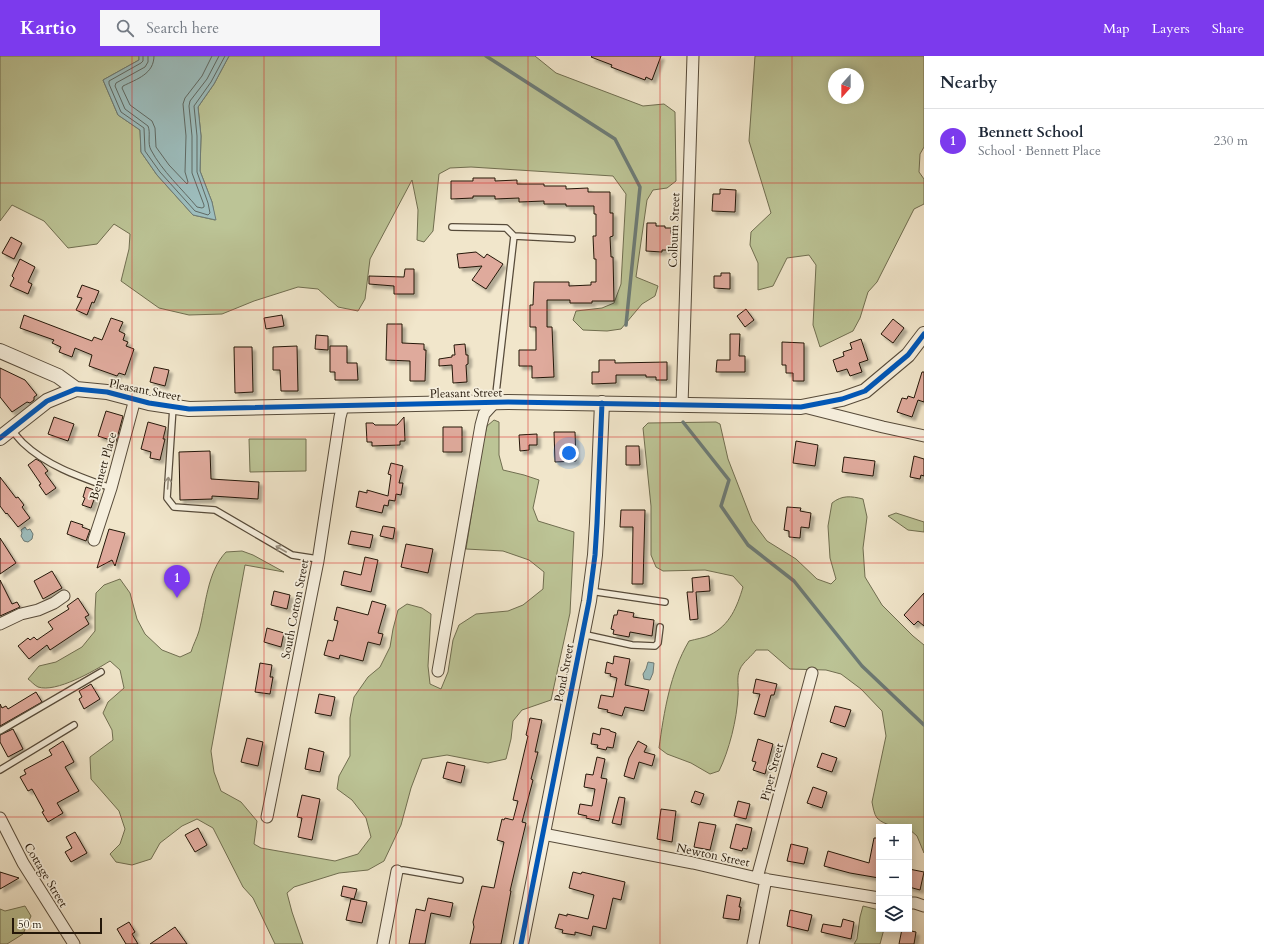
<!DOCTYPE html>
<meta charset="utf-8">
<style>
:root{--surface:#fff;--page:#f6f6f7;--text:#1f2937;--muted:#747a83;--line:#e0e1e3;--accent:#7c3aed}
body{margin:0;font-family:Cardo,serif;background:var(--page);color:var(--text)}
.controls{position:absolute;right:12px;bottom:12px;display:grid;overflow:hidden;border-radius:0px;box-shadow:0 2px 10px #0003}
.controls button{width:36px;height:36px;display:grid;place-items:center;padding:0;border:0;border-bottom:1px solid var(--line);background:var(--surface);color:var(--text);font:20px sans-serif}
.compass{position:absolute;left:828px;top:12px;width:36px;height:36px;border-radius:50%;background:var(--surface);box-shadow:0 2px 10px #0003;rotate:201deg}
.scale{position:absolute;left:12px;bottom:10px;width:90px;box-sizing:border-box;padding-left:4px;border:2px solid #241709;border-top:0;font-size:11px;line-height:14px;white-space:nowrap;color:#241709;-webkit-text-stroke:3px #f6efdd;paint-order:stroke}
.you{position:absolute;left:569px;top:397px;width:14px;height:14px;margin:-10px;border:3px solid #fff;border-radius:50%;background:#1a73e8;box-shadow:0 0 0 6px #1a73e833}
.badge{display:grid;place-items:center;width:26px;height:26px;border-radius:50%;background:var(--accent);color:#fff;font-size:13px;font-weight:700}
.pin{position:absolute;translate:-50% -33px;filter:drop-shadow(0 1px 2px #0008)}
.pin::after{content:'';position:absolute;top:21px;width:14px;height:12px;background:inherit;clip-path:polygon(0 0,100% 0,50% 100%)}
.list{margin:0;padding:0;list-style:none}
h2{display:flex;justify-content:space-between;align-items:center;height:52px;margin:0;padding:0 16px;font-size:17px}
h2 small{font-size:13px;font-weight:400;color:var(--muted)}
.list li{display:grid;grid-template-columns:26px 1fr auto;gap:12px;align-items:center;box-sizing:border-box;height:64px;padding:0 16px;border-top:1px solid var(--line)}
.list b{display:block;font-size:15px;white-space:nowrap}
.list p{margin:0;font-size:13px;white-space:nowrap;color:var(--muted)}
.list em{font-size:13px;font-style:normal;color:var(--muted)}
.icon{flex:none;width:22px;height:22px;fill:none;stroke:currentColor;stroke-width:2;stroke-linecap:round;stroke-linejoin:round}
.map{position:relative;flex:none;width:924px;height:888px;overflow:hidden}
header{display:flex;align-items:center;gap:24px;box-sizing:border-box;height:56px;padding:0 20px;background:var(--accent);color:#fff}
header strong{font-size:19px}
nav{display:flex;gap:22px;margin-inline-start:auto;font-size:14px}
.search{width:280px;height:36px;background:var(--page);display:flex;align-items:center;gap:10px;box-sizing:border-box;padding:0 14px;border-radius:0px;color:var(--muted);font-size:15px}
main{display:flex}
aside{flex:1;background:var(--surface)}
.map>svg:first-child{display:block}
</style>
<header>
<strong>Kartio</strong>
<div class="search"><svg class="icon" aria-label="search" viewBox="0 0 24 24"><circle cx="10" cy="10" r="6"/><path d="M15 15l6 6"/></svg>Search here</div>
<nav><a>Map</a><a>Layers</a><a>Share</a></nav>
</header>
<main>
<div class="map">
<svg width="924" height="888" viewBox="0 0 924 888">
<defs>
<filter id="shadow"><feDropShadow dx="3.5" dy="3.5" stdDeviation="1" flood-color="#0004"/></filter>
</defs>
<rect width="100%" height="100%" fill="#f1e6cb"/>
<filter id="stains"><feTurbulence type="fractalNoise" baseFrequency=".005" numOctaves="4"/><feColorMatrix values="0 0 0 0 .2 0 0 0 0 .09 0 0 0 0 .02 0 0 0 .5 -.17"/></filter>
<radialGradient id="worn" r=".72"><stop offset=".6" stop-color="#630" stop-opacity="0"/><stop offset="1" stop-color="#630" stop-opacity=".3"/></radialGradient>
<path fill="#bcc496" stroke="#706e50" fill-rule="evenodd" d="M0 0H139V4L103 24 118 59 140 74 141 96 157 119 193 159 215 164 212 146 200 115 201 80 198 51 214 28 229 0H535L556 17 643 50 664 48 675 56 676 125 667 132 653 134 647 144 636 221 658 230 655 240 642 248 621 273 607 275 583 274 573 264 576 255 602 252 614 247 621 228 626 138 613 120 471 111 450 112 439 118 433 175 424 186 417 184 418 154 412 124 370 203 365 243 358 255 338 251 318 233 298 231 254 245 222 258 189 259 159 252 121 225 129 193 130 178 114 168 97 188 68 192 44 165 12 149 0 165Z
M755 0H924V91L920 98 919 116 924 123V148L914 153 877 226 868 236 860 262 853 275 820 291 813 269 816 209 809 199 787 202 773 230 758 234V207L750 189 751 176 771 157 749 85ZM834 18H858V42H834Z
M494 364 499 366V399L503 414 524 419 539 424 533 452 538 465 574 476 570 557 551 644 522 654 513 665 511 683 506 703 488 707 447 699 422 703 411 732 401 769 384 805 368 814 339 817 294 831 287 837 292 856 303 888H275L253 842 243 831 213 772 197 763 182 770 160 787 151 803 132 809 116 806 110 798 120 788 125 773 119 755 91 723 90 701 113 684 112 674 103 657 108 646 124 632 120 614 110 605C94 615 56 637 38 631 34 629 31 625 28 623L39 610 56 606 82 591 95 575V555L96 537 104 529 120 523 130 537 137 563 145 578 162 594 180 601 191 596C193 589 197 582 199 575 206 549 207 516 226 496L242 495 253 499 284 516 245 509 211 695 214 716 221 735 241 746 257 765 254 788 261 792 335 805 358 798 371 781 366 762 352 744 337 733 339 720 350 700V662L354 641 368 621 380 611 390 591 393 573 398 554 407 548 422 552 431 558 428 610 430 628 441 633 448 616 453 584 459 569 476 558 508 555 523 549 543 533 544 516 529 504 503 495 466 493 483 386 487 370Z
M716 366 720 368 728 403 752 465 767 485 796 503 817 523 831 528 836 523 830 502 828 470 832 447C842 439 851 440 863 443L867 461 863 492 865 521 882 549 913 580 924 589V797L917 780 909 773V771C898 771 885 770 877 762 874 758 873 751 872 746L886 680 882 655 861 633 841 618 826 614 790 613 768 594H756C752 600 743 606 740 613 736 622 739 631 738 640 737 663 729 695 719 715L710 718 691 707 667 698 659 692C664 656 670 617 689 585 696 583 704 582 710 579 730 569 737 551 743 531L733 520 705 514 663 515 656 511 651 499V450L643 372 648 367Z
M249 383H306V415L250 416Z
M896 457 924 466V476L908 474 888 460Z
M25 850 31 860 23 878 7 888H0V853L5 855Z
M863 850 879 854V873H884L880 888H854L857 883 860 861Z"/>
<path fill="#9dbebe" stroke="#6d7b76" d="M139 0H229L214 28 198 51 201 80 200 115 212 146 216 164 193 159 157 119 141 96 140 74 118 59 103 24 139 4Z
M25 471 27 474 30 473 33 478 32 483 28 486 24 485 21 480 22 477 21 474Z
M648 606 654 607 653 617 650 624 644 623 643 618 646 613Z"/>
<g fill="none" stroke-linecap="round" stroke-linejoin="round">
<path stroke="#606a64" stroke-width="1" d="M143 0V5L141 7 109 25V28L121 56 144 72 145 95 160 116 195 155 208 159 210 157 208 147 197 116V80L194 50 211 26 225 0
M148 0V6L145 11 116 27 115 30 125 53 148 70C151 77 147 87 151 94 162 115 182 133 197 151L202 152 204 151V149L192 117V80L189 50 190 45 207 23 219 0
M154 0C154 18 137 23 123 30L122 32 130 49 152 65 155 72 156 91 169 109 187 128 188 126 185 116 186 80 183 48 185 42 202 20 212 0"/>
<path stroke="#6d7b76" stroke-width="3.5" d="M486 0 615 83 640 131 626 269
M683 366 729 424 721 450 748 489 794 525 862 610 924 669"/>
</g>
<path fill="#dfaa9c" stroke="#241709" filter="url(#shadow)" d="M592 0H661L652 24 646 21 645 24 611 11 612 9 591 1Z
M473 122H495V125L517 124V128H544V130H566V133L588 132V136H610V157H613V180L610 181 611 201H613L614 245H592V247H570V244H547V271H552L554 321 532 322V310H519V294H536V271H530V249H533L534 226H569V230L591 229V226H596V203H594L593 180H596V158H594V150H566V148H544V145L519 146V142L495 143V140H473V142L451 143V125H473Z
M720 133 736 134 735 156 712 155 713 138H720Z
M647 167H656V170H665V172H671V178H674L673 188H671L670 194H662V196L646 195Z
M11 181 22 187 14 203 2 197Z
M476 196 484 202 487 198 503 208 486 233 472 224 482 210 459 212 457 198Z
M20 203 35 211 28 226 32 228 28 238 10 230 14 222 12 220Z
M405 213H414V238H394V230L369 228V220L404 221Z
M721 217H730V233L714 232V220H721Z
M82 229 99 235 94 247 92 246 87 259 76 254 82 242 77 241Z
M746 253 754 264 745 271 737 260Z
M24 259 92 285 94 281 102 284 111 262 123 266 119 275 125 278 123 284 128 286 126 290 134 293 125 319 119 317 117 320 89 310 92 299 75 292 72 301 59 296 61 291 52 287 54 284 20 272Z
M282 259 284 270 266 273 264 262Z
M893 263 904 272 893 287 881 278Z
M387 268H402V287L424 288V294H426L425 325H410V305L386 304Z
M730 278H740L739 300H745V316H716L717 304H730Z
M316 279 328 280V294L315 293Z
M861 283 868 304 859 307 862 316 850 320 847 313 837 316 833 304 844 300 843 296 852 293 850 287Z
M782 286 804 287V325H793V317H786V309H782Z
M465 288 466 299H468V308L466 309 467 326 453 327 452 309 439 310V303L452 301V299H455L454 289Z
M297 290 298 335H281L280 314H273V291Z
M330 290H347V307H357L358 324H335V316H330Z
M234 291H252L253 336 235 337Z
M599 304H615V307L667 306V324H656V321H646V319H616V327L592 328V316H599Z
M154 311 169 314 165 330 150 326Z
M0 312 25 324 37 339 34 341V344L30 347 27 346 12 356 0 341Z
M922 316H924V346L918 344 912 361 897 356 902 342 907 343 908 340 914 342Z
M106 355 123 360 116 386 98 380Z
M54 361 74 368 68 385 48 378Z
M404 361 405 385H400V389L372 390V386H367L366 367H373L375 369H397Z
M148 366 166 371 163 383H165L160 404 150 402 151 396 141 393Z
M443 371H462V396H443Z
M554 376H575L576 405 555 406Z
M537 378V389H529V394L520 395 519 379Z
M796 385 818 389 815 410 793 407Z
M626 390H639L640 409H626Z
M210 395 211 423 259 426 258 443 212 440V443L180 444 179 396Z
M914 400 924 403V420L921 419 920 423 910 421Z
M844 401 875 405 873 420 842 416Z
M36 403 41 406 48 415 45 417 56 432 46 439 39 429 41 428 28 409Z
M391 407 403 410 399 427H403L401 439 396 438 395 445 389 444 388 450 384 449 382 457 356 451 359 435 367 437V434L388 440 391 419 388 418Z
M0 421 16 442 18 441 24 449 22 451 30 462 18 471 7 457 6 458 0 450Z
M86 431 97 435 91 452 82 449 85 442 83 441Z
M787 451 801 452 800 455 811 457 809 472 801 471 800 482 789 481V475L784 474Z
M621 454H645L643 528H632L633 471H620Z
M71 465 83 469 82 471 90 474 86 485 67 478Z
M383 470 395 472 393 483 380 480Z
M109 473 125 477 115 510 112 504 97 512Z
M351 475 373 479 370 492 348 488Z
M0 482 16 507 0 518Z
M406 488 433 493 428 517 401 511Z
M365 501 378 504 371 536 341 529 344 515 361 519Z
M52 515 62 532 43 543 34 525Z
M709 520 710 535 696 536 698 563 690 564 687 536H693L692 522Z
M0 524 12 548 17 546 20 551 0 560Z
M274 535 290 539 287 553 271 549Z
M924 537V570L918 565 914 569 904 559Z
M78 542 89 559 85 561 89 568 50 594 47 589 29 603 18 590 28 582 30 584 34 581 37 584 53 573 48 566 69 553 67 550Z
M372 545 386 549 378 577 383 578 380 589 368 586 363 605 340 599 339 603 324 599 328 584 333 585 338 565 334 564 337 551 368 559Z
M618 554 634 557 633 561 654 564 652 580 630 576 629 581 613 578 614 574 611 573 614 559H617Z
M267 572 284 577 281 591 264 586Z
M614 600 630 603 625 629 649 634 644 655 625 651 622 660 607 656 608 654 598 652 601 639 613 641 617 622 610 620 611 618 605 617 607 606 613 608Z
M260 607 272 609 270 621H273L270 638 255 636Z
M756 623 777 628 774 639H771L765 661 754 658 760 638 753 637Z
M91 628 100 643 84 653 79 643 82 641 79 635Z
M36 636 42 646 0 670V648L2 652 6 650 8 653Z
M319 638 335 641 331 660 315 657Z
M835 650 851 654 845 671 830 666Z
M530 662 542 664 535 696H538L531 723 533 724 522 766 526 767 510 835H511L501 888H470L474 871 473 866 482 830 494 832 504 786 497 784 502 763 504 764 505 762 513 764 518 745 513 744 528 680 526 679Z
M601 672 610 674V675L616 677 613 692 607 691 606 694 597 692 598 689 591 688 593 677 600 679Z
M13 673 23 693 8 701 0 686V679Z
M247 682 263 686 258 710 241 706Z
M758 683 773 688 765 718 753 714 756 706 752 705Z
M63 685 74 706 65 711 79 735 57 747 63 757 48 766 42 756 44 755 32 733 28 735 20 721 26 718 24 714 52 699 49 694Z
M638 685 647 690 644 696 655 699 652 710 639 706 634 723 624 720 629 702Z
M309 692 324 696 320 716 305 713Z
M822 697 837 702 832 716 817 711Z
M597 701 605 703 601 722 607 723 599 765 586 762 587 760 578 758 580 748 592 750 595 733 584 731 586 718 593 719Z
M447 706 465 710 461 727 443 722Z
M813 731 827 736 822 752 807 747Z
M695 735 704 738 700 749 691 746Z
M302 739 320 743 312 784 298 781 302 762 297 761Z
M619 741 625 742 621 769 612 767Z
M738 745 750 748 746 763 734 760Z
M661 753 676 755 672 786 657 783Z
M699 766 716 769 710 794 694 791Z
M736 768 752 772 747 793 743 792 742 795 730 792Z
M198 772 207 789 195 796 185 779Z
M75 776 87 797 71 806 65 796 72 792 66 781Z
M874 782H879V822L850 817 824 810 828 795 869 807Z
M791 788 808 792 804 808 787 805Z
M909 813 924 816 920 834 909 831Z
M0 816 19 822 0 833Z
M573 816 581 818 582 816 625 826 621 844 613 842 606 873 593 870 591 880 575 876V879L562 877 563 874 555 872 559 858 567 860V858L588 863 594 839 569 832Z
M343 830 357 833 354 843 341 840Z
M727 839 741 842 739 851H741L739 864 723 862Z
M428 842 453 847 450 861 431 857 425 888H409L416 853 425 855Z
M351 843 367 846 362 867 346 864Z
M790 854 812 859 808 875 787 870Z
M843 863 854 866 851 883 821 876 823 868 841 871Z
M129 866 135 876 132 878 138 888H126L117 873Z
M175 871 187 888H150Z
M902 873 916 876 914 888H899Z"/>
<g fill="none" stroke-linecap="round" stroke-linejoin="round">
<defs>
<path id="service" d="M452 171 506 172 514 180 572 183
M495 346 514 180
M173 351 167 442 174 451 215 454 292 499 318 503
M11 373C15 378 19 383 23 387 47 410 80 421 111 432
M590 535 665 546
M582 578 632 589 655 590 658 587 660 571
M0 675 101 616
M0 714 74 669
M397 815 403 814 460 824"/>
<path id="minor" d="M682 349 693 0
M804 351 883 371 924 380
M94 484 111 432 135 343
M0 568 21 558 38 554 54 547 64 540
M438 615 481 369 484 358 495 346
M267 761 318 505 340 361 343 350
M0 762 23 807 74 888
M543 778 693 807 757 822 879 842
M757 822 812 617
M909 847H915L924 850
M383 888 397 815
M753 888 766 823"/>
<path id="tertiary" d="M0 295 58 320 76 333
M0 382 47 345 76 333 107 336 149 347 189 353 508 346 801 351 842 343 865 335 908 299 924 278
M521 888 589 545 595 499 597 467 602 347"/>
</defs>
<use href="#service" stroke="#574b3a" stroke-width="8"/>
<use href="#minor" stroke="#574b3a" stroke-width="13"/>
<use href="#tertiary" stroke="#574b3a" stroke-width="16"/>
<use href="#service" stroke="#f6efdd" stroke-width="5.5"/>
<use href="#minor" stroke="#f6efdd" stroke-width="11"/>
<use href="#tertiary" stroke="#f6efdd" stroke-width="14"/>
<defs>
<path id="cycleway" d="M0 382 47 345 76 333 107 336 149 347 189 353 508 346 801 351 842 343 865 335 908 299 924 278
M521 888 589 545 595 499 597 467 602 347"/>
</defs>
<use href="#cycleway" stroke="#f6efdd" stroke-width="8"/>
<use href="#cycleway" stroke="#0057b8" stroke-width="5"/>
</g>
<defs><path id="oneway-shaft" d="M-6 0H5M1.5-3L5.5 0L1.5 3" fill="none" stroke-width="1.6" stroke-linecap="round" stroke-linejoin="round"/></defs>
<g stroke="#988e7e">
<use href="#oneway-shaft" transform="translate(168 427) rotate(-86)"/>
<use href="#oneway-shaft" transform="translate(281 493) rotate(-150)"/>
</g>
<path fill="none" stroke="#d62828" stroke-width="1" stroke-opacity="0.55" d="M132 0V888M264 0V888M396 0V888M528 0V888M660 0V888M792 0V888M0 127H924M0 254H924M0 381H924M0 507H924M0 634H924M0 761H924"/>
<g text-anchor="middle" stroke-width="3.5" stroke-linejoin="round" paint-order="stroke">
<g font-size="12" fill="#241709" stroke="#f6efdd">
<text transform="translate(674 174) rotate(-88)" y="4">Colburn Street</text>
<text transform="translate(145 334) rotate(11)" y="4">Pleasant Street</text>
<text transform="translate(466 337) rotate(-1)" y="4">Pleasant Street</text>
<text transform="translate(103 410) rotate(-74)" y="4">Bennett Place</text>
<text transform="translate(295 553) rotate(-79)" y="4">South Cotton Street</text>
<text transform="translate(564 617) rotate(-79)" y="4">Pond Street</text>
<text transform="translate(772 716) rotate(-75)" y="4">Piper Street</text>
<text transform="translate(713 799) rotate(12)" y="4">Newton Street</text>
<text transform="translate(46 819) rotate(59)" y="4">Cottage Street</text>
</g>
</g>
<rect width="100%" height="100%" filter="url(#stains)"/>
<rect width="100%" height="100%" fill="url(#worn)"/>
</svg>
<div class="controls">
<button>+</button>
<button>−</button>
<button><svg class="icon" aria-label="layers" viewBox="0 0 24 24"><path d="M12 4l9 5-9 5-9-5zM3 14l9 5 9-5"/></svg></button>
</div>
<svg class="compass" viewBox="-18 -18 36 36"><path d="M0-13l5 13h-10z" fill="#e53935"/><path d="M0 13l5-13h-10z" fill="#747a83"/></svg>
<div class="scale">50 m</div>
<div class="you"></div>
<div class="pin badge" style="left:177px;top:542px">1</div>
</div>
<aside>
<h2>Nearby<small></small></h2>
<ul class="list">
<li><span class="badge">1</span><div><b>Bennett School</b><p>School · Bennett Place</p></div><em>230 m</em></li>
</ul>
</aside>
</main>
